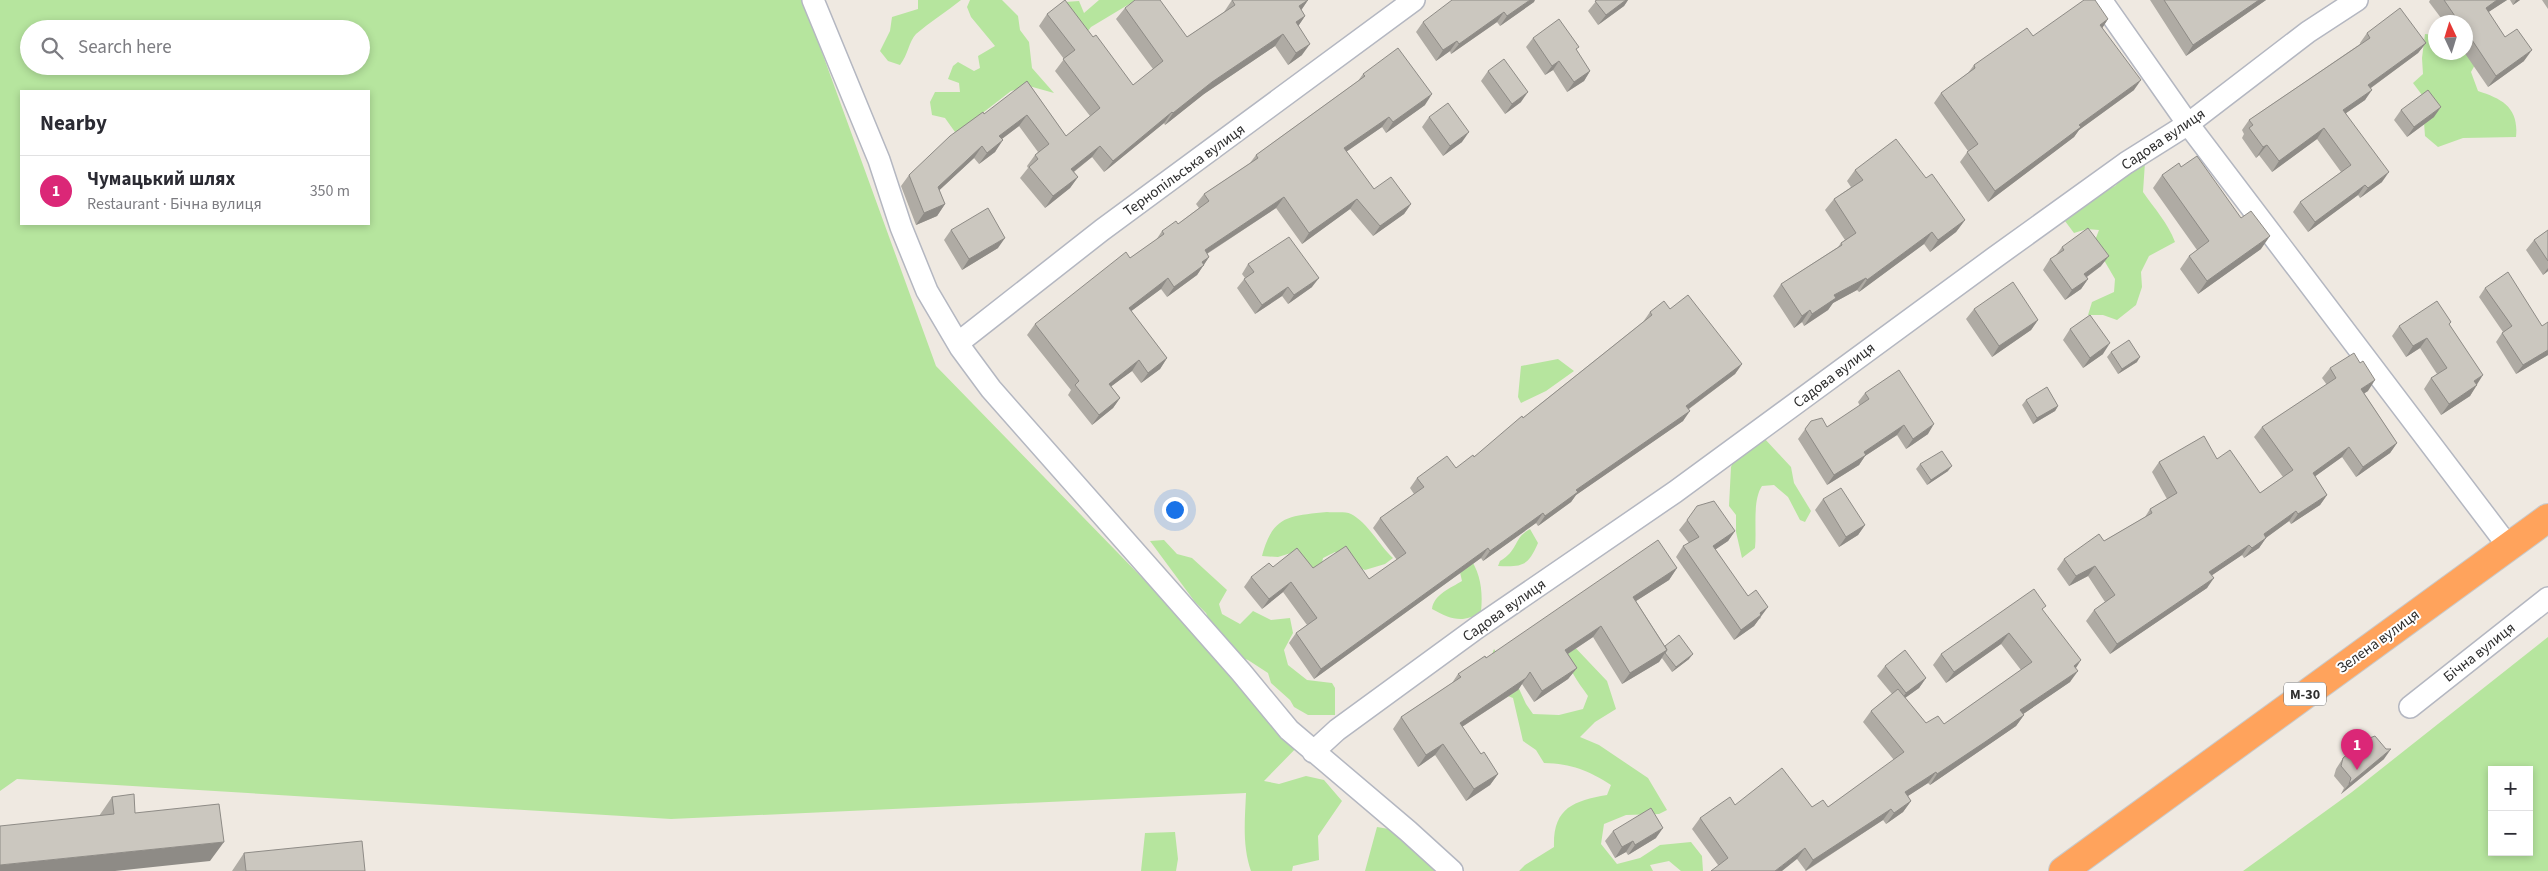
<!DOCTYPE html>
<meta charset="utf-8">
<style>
:root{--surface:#fff;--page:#f2f2f3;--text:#2b2b33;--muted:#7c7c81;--line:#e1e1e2;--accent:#db2777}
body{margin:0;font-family:"Source Sans 3",sans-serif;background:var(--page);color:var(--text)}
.controls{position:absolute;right:15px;bottom:15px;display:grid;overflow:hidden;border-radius:0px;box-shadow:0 2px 8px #0003}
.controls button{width:45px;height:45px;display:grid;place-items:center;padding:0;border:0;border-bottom:1px solid var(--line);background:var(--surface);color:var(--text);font:25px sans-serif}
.compass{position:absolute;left:2428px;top:15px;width:45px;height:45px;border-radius:50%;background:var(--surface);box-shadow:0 2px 8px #0003;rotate:356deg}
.you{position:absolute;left:1174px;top:509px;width:18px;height:18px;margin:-12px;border:4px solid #fff;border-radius:50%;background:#1a73e8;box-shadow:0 0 0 8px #1a73e833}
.badge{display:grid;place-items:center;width:32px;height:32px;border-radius:50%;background:var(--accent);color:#fff;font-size:16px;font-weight:700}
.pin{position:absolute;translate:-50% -41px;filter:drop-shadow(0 1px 2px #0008)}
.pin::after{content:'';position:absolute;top:26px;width:18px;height:15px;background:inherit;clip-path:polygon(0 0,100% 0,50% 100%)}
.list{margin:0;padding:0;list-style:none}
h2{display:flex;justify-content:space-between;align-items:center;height:65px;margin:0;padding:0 20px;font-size:21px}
h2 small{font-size:16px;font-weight:400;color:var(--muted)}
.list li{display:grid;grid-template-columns:32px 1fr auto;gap:15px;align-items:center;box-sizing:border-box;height:70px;padding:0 20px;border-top:1px solid var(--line)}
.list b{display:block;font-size:19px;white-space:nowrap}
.list p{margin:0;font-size:16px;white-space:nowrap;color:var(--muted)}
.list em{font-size:16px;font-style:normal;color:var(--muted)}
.icon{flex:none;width:28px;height:28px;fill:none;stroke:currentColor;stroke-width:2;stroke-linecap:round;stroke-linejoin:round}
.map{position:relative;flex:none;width:2548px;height:871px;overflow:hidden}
.search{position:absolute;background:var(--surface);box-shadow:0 2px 8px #0003;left:20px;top:20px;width:350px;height:55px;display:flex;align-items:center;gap:12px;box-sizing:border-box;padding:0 18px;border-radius:28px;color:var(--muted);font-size:19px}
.panel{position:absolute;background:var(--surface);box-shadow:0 2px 8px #0003;left:20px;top:90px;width:350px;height:135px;border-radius:0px}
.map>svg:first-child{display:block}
</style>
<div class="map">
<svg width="2548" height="871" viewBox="0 0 2548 871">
<rect width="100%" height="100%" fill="#efe9e1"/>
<path fill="#b6e59e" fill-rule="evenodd" d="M0 0H803L936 366 1302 742 1264 781 1279 784 1306 776 1324 780 1342 801 1318 836 1319 860 1293 866 1292 871H1251C1242 845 1245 820 1246 793L671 819 17 779 0 791ZM29 29H361V66H29ZM21 91H369V224H21Z
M918 0H961C946 12 930 22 916 34 909 41 908 55 900 65L888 61 880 51 890 31 892 17 918 9Z
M970 0H1002L1018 16 1020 30 1029 42 1032 68 1054 93 1029 86 1011 91 958 132H955L945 118 932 115 930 102 935 92H960L959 83 948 79 953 66 958 62 974 71 980 68 978 56 995 46 971 17 967 7Z
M1099 0H1136L1091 27 1084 36 1065 2 1079 1 1084 13Z
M2425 34 2435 35 2436 52H2482L2471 72 2478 91C2503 99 2519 108 2516 137L2463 138 2438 147 2425 136 2422 95 2413 83 2423 74 2422 58Z
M2145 162 2143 192C2154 208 2168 223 2175 242L2149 256 2141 272 2142 287 2136 305 2117 320 2103 315H2088L2092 302 2114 292 2115 279 2094 243 2099 230 2087 229 2074 233 2065 221 2104 191 2115 186 2137 163Z
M1558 359 1574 371 1546 391 1521 403 1518 397 1521 366Z
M1764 438 1791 467 1794 483 1811 511 1805 522 1800 520 1788 497 1774 485 1762 486C1752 501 1757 529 1755 548L1742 558 1736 532V515L1729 506 1731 467 1735 458Z
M1327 512C1334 513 1345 511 1351 514 1368 523 1379 545 1393 558L1385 564 1365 570 1350 564 1335 552 1323 558 1320 572 1334 589 1291 553 1278 557 1262 556C1273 515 1289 516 1327 512Z
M1530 529 1538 543C1528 566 1523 567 1498 566L1500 561C1519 550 1513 538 1530 529Z
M1164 540 1177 554 1192 558 1227 590 1219 604 1222 614 1240 624 1253 611 1271 620 1290 618 1293 633 1284 650 1288 665 1307 680 1332 683 1335 688V715H1308L1294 707 1290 700 1271 683 1268 673 1248 660 1233 655 1216 636 1206 613 1195 602 1150 541Z
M1468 555C1481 573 1483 591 1481 612 1463 624 1450 619 1432 609 1434 594 1451 588 1462 581L1459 568Z
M2548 637V871H2243L2352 792ZM2492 770H2529V852H2492Z
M1569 641 1607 681 1616 709 1595 722 1580 737 1599 745 1648 778 1667 810 1659 814 1626 815 1604 824 1601 844 1617 864 1640 858 1660 845 1691 842 1702 856 1703 871H1681L1669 861 1650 865 1653 871H1519L1525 865 1554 847C1553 808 1573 801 1607 795L1611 785C1588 770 1572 764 1544 763L1536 750 1523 741 1513 698 1500 693 1488 665 1494 649 1515 680 1526 704 1533 714 1559 715 1583 709 1588 696C1574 676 1564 666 1569 641Z
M1377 827 1395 830 1460 871H1365Z
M1175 832 1178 859 1176 871H1141L1145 833Z"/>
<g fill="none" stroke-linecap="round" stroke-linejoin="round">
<defs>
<path id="street" d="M813 0 879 160 901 227 927 291 960 347 991 389 1241 672 1289 730 1408 831 1452 871
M2101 0 2188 124 2508 546
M958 343 1102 230 1414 0
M2410 707 2548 598
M1313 752 1337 730 1478 627 1675 492 1994 258 2126 163 2188 124 2308 32 2357 0"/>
<path id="highway" d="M2063 871 2548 518"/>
</defs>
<use href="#street" stroke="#b4b7c1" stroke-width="24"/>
<use href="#highway" stroke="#c9c9c9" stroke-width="30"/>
<use href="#street" stroke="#fff" stroke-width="21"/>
<use href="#highway" stroke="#ffa35c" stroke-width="28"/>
</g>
<path fill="#afaba4" d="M1232 0H1308L1301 10 1305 16 1298 26 1302 55 1288 65 1275 46 1204 94 1165 125 1164 123 1104 172 1092 157 1074 172 1078 177 1070 188 1045 208 1020 178 1028 168 1027 166 1035 155 1038 152 1019 126 1002 139 995 152 979 164 974 158 939 190 945 204 937 216 916 225 901 186 909 175 1027 81 1066 136 1090 116 1055 71 1064 59 1039 26 1047 14 1093 37 1133 85 1153 69 1116 19 1125 8 1187 37 1224 12Z
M1597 0H1628L1624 6 1598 25 1588 11Z
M2150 0H2266L2186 56Z
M2430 0H2507L2488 12 2505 37 2524 61 2488 87 2464 52H2466V22H2444L2429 2Z
M2510 0H2520L2513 5Z
M2542 0H2548V9Z
M1534 2 1500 26 1497 22 1451 54 1450 51 1436 61 1416 32 1423 22Z
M2108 19 2102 28 2134 90 2079 130 2074 137 1988 202 1960 162 1968 151 1934 103 1941 93 1968 73 1974 65 2033 36Z
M2367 33 2426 43 2418 53 2371 88 2365 100 2346 113 2382 182 2360 198 2358 195 2308 232 2293 212 2300 202 2341 172 2317 139 2272 172 2259 155 2256 158 2242 138 2244 134 2242 130 2249 120 2360 44V43Z
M1533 38 1576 51 1590 71 1584 81 1567 92 1553 70 1545 75 1526 47Z
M1488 71 1521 102 1505 114 1481 81Z
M1363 74 1425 105 1386 133 1382 127 1346 152 1374 189 1411 204 1404 214 1373 236 1350 209 1302 244 1276 208 1207 254 1209 257 1197 275 1167 297 1161 289 1131 311 1167 358 1160 369 1141 383 1132 371 1111 386 1120 398 1113 408 1092 425 1068 395 1071 390 1027 335 1035 324 1156 240 1162 231 1178 224 1199 208 1196 204 1204 194 1250 163 1256 155 1358 81Z
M2401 110 2434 117 2407 137 2394 120Z
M1429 117 1462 142 1443 156 1422 127Z
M2181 167 2261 249 2198 294 2180 269 2189 256 2197 250 2153 188 2162 175Z
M1855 170 1926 178 1965 220 1956 232 1930 252 1924 244 1859 292 1857 290 1833 303 1828 310 1804 326 1802 322 1794 328 1773 296 1781 284 1838 247 1841 243 1845 240 1825 210 1834 199 1851 187 1847 181Z
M951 230 998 248 962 270 944 240Z
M2548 230V271L2543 275 2526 250 2534 240Z
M2062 247 2101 266 2087 277 2088 279 2081 289 2065 300 2043 270 2050 259 2056 255Z
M1248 264 1312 287 1288 304 1282 296 1255 314 1237 288 1245 278 1242 274Z
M2485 288 2542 326 2548 355 2516 374 2496 342 2502 333 2503 332 2479 297Z
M1670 309 1742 364 1735 374 1689 409 1683 421 1576 495 1571 502 1538 526 1536 523 1483 561 1481 558 1314 679 1289 643 1296 633 1307 625 1283 592 1262 609 1244 587 1251 577 1273 567 1313 568 1369 579 1397 560 1373 528 1380 518 1414 494 1410 488 1417 478 1456 468 1474 457 1643 322 1650 312Z
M1974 309 2038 320 2031 330 1992 357 1966 319Z
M2451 322 2449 325 2476 385 2470 396 2441 415 2424 389 2431 378 2437 374 2420 348 2406 357 2392 336 2399 326Z
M2070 329 2103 354 2083 368 2063 340Z
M2111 352 2137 362 2118 374 2107 357Z
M2330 368 2368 391 2364 393 2397 443 2390 453 2356 477 2342 457 2315 476 2327 495 2320 505 2291 524 2289 521 2266 538 2259 548 2244 558 2242 555 2212 575 2207 588 2110 654 2086 621 2094 610 2105 602 2088 576 2069 586 2057 569 2064 559 2104 541 2145 517 2150 509 2167 499 2152 472 2159 462 2217 459 2260 493 2283 477 2254 437 2262 427 2327 385 2322 378Z
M1865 393 1928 434 1906 449 1897 435 1865 456 1859 465 1827 485 1798 439 1811 421 1827 427 1860 406 1858 402Z
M2026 400 2058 406 2055 411 2033 424 2022 405Z
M1920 464 1948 471 1927 485 1916 469Z
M1823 499 1865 525 1858 535 1839 547 1815 510Z
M1687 520 1735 531 1728 541 1715 549 1761 618 1759 619 1754 626 1734 640 1676 557 1683 546 1689 543 1679 530Z
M1677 568 1669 580 1636 601 1665 646 1689 659 1672 672 1662 658 1659 662 1622 684 1593 637 1568 654 1577 668 1568 679 1534 702 1522 684 1518 690 1462 727 1481 754 1498 774 1490 785 1466 801 1435 755 1418 767 1393 729 1401 717 1452 683 1458 674 1486 658Z
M2043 611 2076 668 2070 682 2023 714 2024 715 2016 726 1930 785 1928 783 1908 796 1911 801 1903 812 1886 824 1883 820 1806 871 1797 859 1718 865 1692 829 1700 818 1735 805 1812 807H1828L1894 760 1863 722 1871 711 1892 694 1877 676 1885 666 1926 678 1919 688 1905 698 1926 723 1944 724 2021 670 2001 644 1946 683 1933 665 1941 654Z
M2364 740 2384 759 2341 794 2344 788 2334 776 2336 769 2343 758 2357 751Z
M112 797 135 813 210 861 99 816Z
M1613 831 1656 838 1628 855 1626 852 1615 858 1605 841Z
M244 853 365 871H232Z"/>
<path fill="#8e8b86" d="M1308 0 1300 12 1299 6Z
M1530 0H1535L1534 2 1500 26 1507 16Z
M1626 0H1628L1624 6 1598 25 1606 15Z
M2259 0H2266L2186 56 2193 45Z
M2497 0H2507L2478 19 2486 8Z
M2516 0H2520L2513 5Z
M1504 12 1497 22 1451 54 1459 44Z
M1305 16 1297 28 1296 22Z
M2108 19 2101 30 2100 25Z
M1283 34 1275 46 1204 94 1165 125 1173 113 1212 82Z
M1457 41 1450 51 1436 61 1443 50Z
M2426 43 2418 53 2361 95 2368 85Z
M1310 44 1302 55 1288 65 1296 53Z
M2532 50 2524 61 2488 87 2496 76Z
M1559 61 1553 70 1545 75 1552 66Z
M1590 71 1584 81 1567 92 1574 82Z
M2141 80 2134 90 2079 130 2074 137 1988 202 1995 191 2079 125Z
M2372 90 2365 100 2336 120 2343 110Z
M1528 92 1521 102 1505 114 1512 104Z
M1432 94 1425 105 1386 133 1393 122Z
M2441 107 2434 117 2407 137 2414 127Z
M1172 112 1164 123 1104 172 1113 161Z
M1027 115 1019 126 991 147 999 136Z
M1389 117 1382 127 1337 158 1344 148Z
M2324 128 2317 139 2272 172 2279 161Z
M1469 132 1462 142 1443 156 1450 146Z
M1003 140 995 152 979 164 987 153Z
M2267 145 2259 155 2256 158 2263 147Z
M982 146 974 158 930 199 938 187Z
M1100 146 1092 157 1063 180 1071 169Z
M2389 172 2382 182 2360 198 2368 188Z
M1078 177 1070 188 1045 208 1053 196Z
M2365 185 2358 195 2308 232 2315 222Z
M1284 197 1276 208 1197 260 1205 250Z
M1357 199 1350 209 1302 244 1309 233Z
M945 204 937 216 916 225 924 213Z
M1411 204 1404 214 1373 236 1380 226Z
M1965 220 1956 232 1930 252 1938 240Z
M1932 232 1924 244 1859 292 1867 280Z
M2270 236 2261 249 2198 294 2207 281Z
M1005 238 998 248 962 270 969 259Z
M2109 256 2101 266 2077 284 2084 274Z
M1209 257 1197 275 1167 297 1174 287 1202 262Z
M2548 268V271L2543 275Z
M1168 278 1161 289 1122 318 1129 308Z
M1319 278 1312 287 1288 304 1294 295Z
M1866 278 1857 290 1833 303 1828 310 1804 326 1812 314 1834 295Z
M2088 279 2081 289 2065 300 2072 290Z
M1288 287 1282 296 1255 314 1262 305Z
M1810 310 1802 322 1794 328 1802 316Z
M2038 320 2031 330 1992 357 1999 346Z
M2427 338 2420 348 2406 357 2413 346Z
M2110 343 2103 354 2083 368 2090 358Z
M2548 350V355L2516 374 2523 365Z
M2140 357 2137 362 2118 374 2122 369Z
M1167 358 1160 369 1141 383 1148 373Z
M1139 360 1132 371 1101 394 1109 384Z
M1742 364 1735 374 1679 416 1686 406Z
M2483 375 2476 386 2474 381Z
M2375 380 2368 391 2354 400 2361 389Z
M2477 385 2470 396 2441 415 2449 404Z
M1120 398 1113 408 1092 425 1099 415Z
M2058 406 2055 411 2033 424 2037 418Z
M1690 411 1683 421 1576 495 1571 502 1538 526 1545 516 1576 490Z
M1934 424 1928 434 1906 449 1913 439Z
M1904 425 1897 435 1865 456 1859 465 1827 485 1834 475 1864 452Z
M2397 443 2390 453 2356 477 2363 467Z
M2349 447 2342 457 2306 483 2313 473Z
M1952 466 1948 471 1927 485 1931 480Z
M2327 495 2320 505 2291 524 2298 514Z
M2296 511 2289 521 2256 545 2264 534Z
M1543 513 1536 523 1483 561 1490 551Z
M1865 525 1858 535 1839 547 1846 537Z
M1735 531 1728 541 1706 556 1713 546Z
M2266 538 2259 548 2244 558 2252 548Z
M2249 545 2242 555 2202 582 2209 572Z
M1488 548 1481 558 1314 679 1321 669Z
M2095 566 2088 576 2069 586 2076 576Z
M1677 568 1669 580 1625 608 1633 597Z
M2214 578 2207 588 2110 654 2117 644Z
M1291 582 1283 592 1262 609 1269 599Z
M1768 607 1754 626 1734 640 1741 630 1760 613Z
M1601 626 1593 637 1557 661 1565 650Z
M2009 633 2001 644 1946 683 1954 672Z
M1667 650 1659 662 1622 684 1630 673Z
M1693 654 1689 659 1672 672 1676 667Z
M2081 660 2074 671V666Z
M1577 668 1568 679 1534 702 1542 691Z
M2078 671 2070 682 2013 721 2020 710Z
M1526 678 1518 690 1451 734 1460 723Z
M1926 678 1919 688 1898 703 1906 693Z
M2024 715 2016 726 1930 785 1937 774Z
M1443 744 1435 755 1418 767 1426 755Z
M2391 749 2384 759 2341 794 2349 784Z
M1936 772 1928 783 1897 803 1905 792Z
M1498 774 1490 785 1466 801 1474 789Z
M1911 801 1903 812 1886 824 1894 813Z
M1891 809 1883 820 1805 871 1813 860Z
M1663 828 1656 838 1628 855 1635 845Z
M1633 841 1626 852 1615 858 1622 847Z
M224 842 210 861 115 871H0V865Z
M1805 848 1797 859 1782 871H1775Z"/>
<path fill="#cbc7bf" stroke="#8e8b86" d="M1065 0 1093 37 1096 35 1133 85 1163 61 1125 8 1135 0H1160L1187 37 1235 5 1232 0H1308L1299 6 1305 16 1296 22 1310 44 1296 53 1283 34 1212 82 1173 113 1172 112 1113 161 1100 146 1071 169 1078 177 1053 196 1029 167 1038 159 1035 155 1049 144 1027 115 999 136 1003 140 987 153 982 146 938 187 945 204 924 213 909 175 950 136 983 112 984 114 1027 81 1066 136 1100 108 1063 59 1075 50 1047 14Z
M1452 0H1530L1507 16 1504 12 1459 44 1457 41 1443 50 1423 22Z
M1597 0H1626L1606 15 1595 1Z
M2084 0H2095L2108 19 2100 25 2141 80 2079 125 2081 127 1995 191 1967 152 1978 144 1941 93 1975 68 1974 65 2027 28 2033 36Z
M2164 0H2259L2193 45Z
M2444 0H2497L2486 8 2505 37 2517 29 2532 50 2496 76 2466 31V22H2459Z
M2400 8 2426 43 2368 85 2372 90 2343 110 2389 172 2368 188 2365 185 2315 222 2300 202 2351 165 2324 128 2279 161 2267 145 2263 147 2249 128 2253 125 2249 120 2370 38 2367 33Z
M1559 19 1579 47 1576 49 1590 71 1574 82 1559 61 1552 66 1533 38Z
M1398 48 1432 94 1393 122 1389 117 1344 148 1374 189 1391 177 1411 204 1380 226 1357 199 1309 233 1284 197 1205 250 1209 257 1202 262 1204 265 1174 287 1168 278 1129 308 1167 358 1148 373 1139 360 1109 384 1120 398 1099 415 1075 385 1079 381 1035 324 1126 252 1130 258 1164 234 1162 231 1176 221 1178 224 1209 201 1204 194 1258 158 1256 155 1365 76 1363 74Z
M1504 59 1528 92 1512 104 1488 71Z
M2428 90 2441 107 2414 127 2401 110Z
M1448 103 1469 132 1450 146 1429 117Z
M1896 139 1926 178 1932 174 1965 220 1938 240 1932 232 1867 280 1866 278 1834 295 1836 298 1812 314 1810 310 1802 316 1781 284 1842 245 1841 243 1856 233 1834 199 1863 180 1855 170Z
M2197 156 2241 218 2251 211 2270 236 2207 281 2189 256 2209 241 2162 175 2179 163 2181 167Z
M988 208 1005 238 969 259 951 230Z
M2088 228 2109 256 2084 274 2088 279 2072 290 2050 259 2064 250 2062 247Z
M2548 230V261L2534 240Z
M1289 237 1319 278 1294 295 1288 287 1262 305 1244 279 1254 272 1248 264Z
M2508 272 2542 326 2548 322V350L2523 365 2502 333 2512 326 2485 288Z
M2013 282 2038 320 1999 346 1974 309Z
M1688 295 1742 364 1686 406 1690 411 1576 490 1578 492 1545 516 1543 513 1490 551 1488 548 1321 669 1296 633 1317 618 1291 582 1269 599 1251 577 1269 563 1273 567 1297 548 1313 568 1346 546 1369 579 1406 553 1380 518 1424 487 1417 478 1447 456 1456 468 1473 455 1474 457 1522 416 1523 418 1652 315 1650 312 1664 301 1670 309Z
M2437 301 2451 322 2449 324 2483 375 2474 381 2477 385 2449 404 2431 378 2447 368 2427 338 2413 346 2399 326Z
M2090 315 2110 343 2090 358 2070 329Z
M2129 340 2140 357 2122 369 2111 352Z
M2354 353 2360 363 2363 361 2375 380 2361 389 2397 443 2363 467 2349 447 2313 473 2327 495 2298 514 2296 511 2264 534 2266 538 2252 548 2249 545 2209 572 2214 578 2117 644 2094 610 2115 595 2095 566 2076 576 2064 559 2099 534 2104 541 2152 513 2150 509 2177 493 2159 462 2204 436 2217 459 2230 450 2260 493 2293 470 2262 427 2336 378 2330 368Z
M1899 370 1934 424 1913 439 1904 425 1864 452 1866 455 1834 475 1805 429 1811 421 1822 418 1827 427 1869 399 1865 393Z
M2047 387 2058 406 2037 418 2026 400Z
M1942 451 1952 466 1931 480 1920 464Z
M1841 488 1865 525 1846 537 1823 499Z
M1714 501 1735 531 1713 546 1748 596 1756 590 1768 607 1760 613 1761 615 1741 630 1683 546 1699 537 1687 520 1697 506Z
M1658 540 1677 568 1633 597 1667 650 1630 673 1601 626 1565 650 1577 668 1542 691 1530 672 1526 678 1460 723 1481 754 1484 752 1498 774 1474 789 1443 744 1426 755 1401 717 1461 677 1458 674 1485 656 1486 658Z
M2034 589 2046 606 2042 609 2081 660 2074 666 2078 671 2020 710 2024 715 1985 742 1937 774 1936 772 1905 792 1911 801 1894 813 1891 809 1813 860 1805 848 1775 871H1711L1728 858 1700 818 1730 797 1735 805 1782 768 1812 807 1823 800 1828 807 1904 752 1871 711 1898 689 1926 723 1938 716 1944 724 2032 662 2009 633 1954 672 1941 654Z
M1679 635 1693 654 1676 667 1665 653 1667 650 1665 646Z
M1905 650 1926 678 1906 693 1885 666Z
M2375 736 2386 749H2391L2349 784 2351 778 2341 766 2343 758 2350 752 2360 751 2364 740Z
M134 794 135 813 219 804 224 842 0 865V826L114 814 112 797Z
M1651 808 1663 828 1635 845 1633 841 1622 847 1613 831Z
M362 841 365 871H246L244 853Z"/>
<g text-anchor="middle" stroke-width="4" stroke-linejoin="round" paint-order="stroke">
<rect fill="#fff" stroke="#6d6d6d" stroke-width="1" x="2284" y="682.5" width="42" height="23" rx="4"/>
<g font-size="14" font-weight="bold" fill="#2e2e2e">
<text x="2305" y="699">М-30</text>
</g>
<g font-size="15" fill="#2e2e2e" stroke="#fff">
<text transform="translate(2163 139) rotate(-34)" y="5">Садова вулиця</text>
<text transform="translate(1184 170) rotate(-36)" y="5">Тернопільська вулиця</text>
<text transform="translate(1834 375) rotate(-37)" y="5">Садова вулиця</text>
<text transform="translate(1504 610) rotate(-35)" y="5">Садова вулиця</text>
<text transform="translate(2378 641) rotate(-36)" y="5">Зелена вулиця</text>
<text transform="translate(2479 652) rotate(-38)" y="5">Бічна вулиця</text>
</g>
</g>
</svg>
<div class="controls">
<button>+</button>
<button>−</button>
</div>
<svg class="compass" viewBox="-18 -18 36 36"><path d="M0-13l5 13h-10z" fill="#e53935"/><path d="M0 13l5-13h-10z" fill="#7c7c81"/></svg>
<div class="you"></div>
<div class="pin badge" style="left:2357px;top:770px">1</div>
<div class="search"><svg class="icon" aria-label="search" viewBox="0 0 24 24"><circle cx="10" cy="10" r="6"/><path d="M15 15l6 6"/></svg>Search here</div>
<section class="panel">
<h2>Nearby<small></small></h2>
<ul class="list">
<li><span class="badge">1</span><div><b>Чумацький шлях</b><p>Restaurant · Бічна вулиця</p></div><em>350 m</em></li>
</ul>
</section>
</div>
